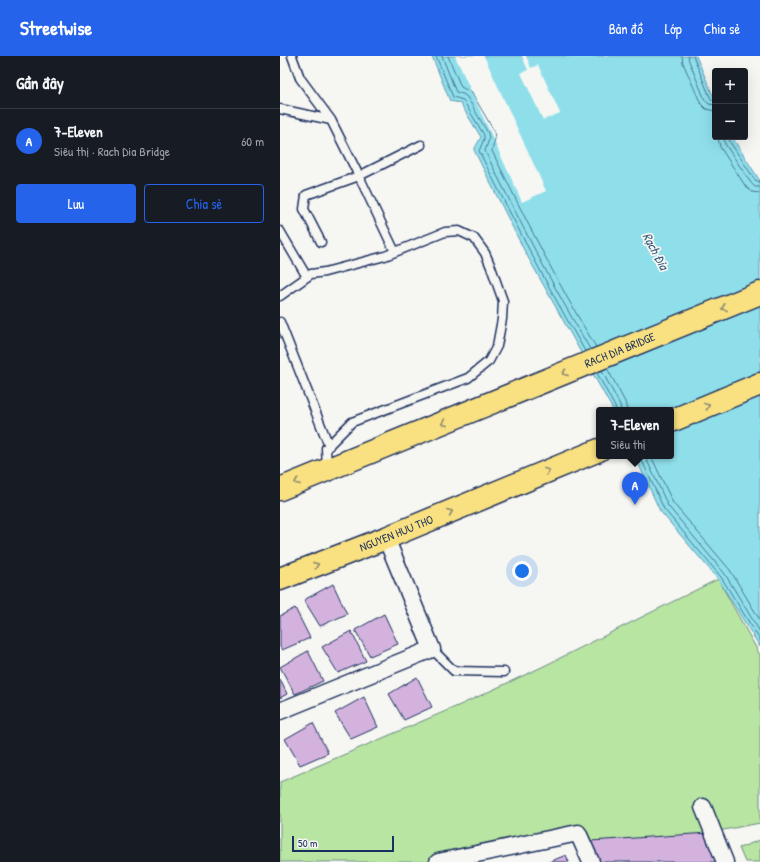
<!DOCTYPE html>
<html lang="vi">
<meta charset="utf-8">
<style>
:root{--surface:#171b24;--page:#242831;--text:#f1f3f6;--muted:#9ea1a6;--line:#363941;--accent:#2563eb}
body{margin:0;font-family:"Patrick Hand",sans-serif;background:var(--page);color:var(--text)}
.controls{position:absolute;right:12px;top:12px;display:grid;overflow:hidden;border-radius:4px;box-shadow:0 4px 16px #0002}
.controls button{width:36px;height:36px;display:grid;place-items:center;padding:0;border:0;border-bottom:1px solid var(--line);background:var(--surface);color:var(--text);font:20px sans-serif}
.scale{position:absolute;left:12px;bottom:10px;width:102px;box-sizing:border-box;padding-left:4px;border:2px solid #1b2f5e;border-top:0;font-size:11px;line-height:14px;white-space:nowrap;color:#1b2f5e;-webkit-text-stroke:3px #f6f6f2;paint-order:stroke}
.you{position:absolute;left:242px;top:515px;width:14px;height:14px;margin:-10px;border:3px solid #fff;border-radius:50%;background:#1a73e8;box-shadow:0 0 0 6px #1a73e833}
.badge{display:grid;place-items:center;width:26px;height:26px;border-radius:50%;background:var(--accent);color:#fff;font-size:13px;font-weight:700}
.pin{position:absolute;translate:-50% -33px;filter:drop-shadow(0 1px 2px #0008)}
.pin::after{content:'';position:absolute;top:21px;width:14px;height:12px;background:inherit;clip-path:polygon(0 0,100% 0,50% 100%)}
.popup{position:absolute;left:316px;top:351px;width:78px;height:52px;box-sizing:border-box;display:grid;place-content:center;border-radius:4px;background:var(--surface);filter:drop-shadow(0 1px 3px #0005);font-size:13px;white-space:nowrap;color:var(--muted)}
.popup b{font-size:15px;color:var(--text)}
.popup::after{content:'';position:absolute;left:50%;top:100%;margin-left:-8px;border:8px solid transparent;border-top-color:var(--surface)}
.list{margin:0;padding:0;list-style:none}
h2{display:flex;justify-content:space-between;align-items:center;height:52px;margin:0;padding:0 16px;font-size:17px}
h2 small{font-size:13px;font-weight:400;color:var(--muted)}
.list li{display:grid;grid-template-columns:26px 1fr auto;gap:12px;align-items:center;box-sizing:border-box;height:64px;padding:0 16px;border-top:1px solid var(--line)}
.list b{display:block;font-size:15px;white-space:nowrap}
.list p{margin:0;font-size:13px;white-space:nowrap;color:var(--muted)}
.list em{font-size:13px;font-style:normal;color:var(--muted)}
.actions{display:flex;gap:8px;padding:12px 16px}
.actions a{flex:1;padding:9px 0;border:1px solid var(--accent);border-radius:4px;text-align:center;font-size:14px;color:var(--accent)}
.actions .main{background:var(--accent);color:#fff}
.map{position:relative;flex:none;width:480px;height:806px;overflow:hidden}
header{display:flex;align-items:center;gap:24px;box-sizing:border-box;height:56px;padding:0 20px;background:var(--accent);color:#fff}
header strong{font-size:19px}
nav{display:flex;gap:22px;margin-inline-start:auto;font-size:14px}
main{display:flex}
aside{flex:1;background:var(--surface)}
.map>svg:first-child{display:block}
</style>
<header>
<strong>Streetwise</strong>
<nav><a>Bản đồ</a><a>Lớp</a><a>Chia sẻ</a></nav>
</header>
<main>
<aside>
<h2>Gần đây<small></small></h2>
<ul class="list">
<li><span class="badge">A</span><div><b>7-Eleven</b><p>Siêu thị · Rach Dia Bridge</p></div><em>60 m</em></li>
</ul>
<div class="actions"><a class="main">Lưu</a><a>Chia sẻ</a></div>
</aside>
<div class="map">
<svg width="480" height="806" viewBox="0 0 480 806">
<rect width="100%" height="100%" fill="#f6f6f2"/>
<filter id="ink" filterUnits="userSpaceOnUse"><feTurbulence type="fractalNoise" baseFrequency=".025" numOctaves="2"/><feDisplacementMap in="SourceGraphic" scale="8" xChannelSelector="R" yChannelSelector="G"/><feConvolveMatrix kernelMatrix="1 2 1 2 8 2 1 2 1" color-interpolation-filters="sRGB"/></filter>
<g filter="url(#ink)">
<path fill="#b8e5a2" stroke="#6a8a80" d="M438 523 480 599V767L371 788 311 785 297 769 298 777 159 806H0V726L180 649 264 610Z
M480 784V806H465L459 792Z"/>
<path fill="#8fdfeb" stroke="#6199b3" d="M152 0H416L435 44V81H452L480 125V591L438 523 380 455 359 409 356 400H391V354H333L244 194 194 94 201 81 180 47 170 45Z"/>
<path fill="#f6f6f2" d="M175 0H204L266 135 242 146Z
M242 0H246L251 12 258 9 280 57 263 64 241 17 248 14Z"/>
<g fill="none" stroke-linecap="round" stroke-linejoin="round">
<path stroke="#497596" stroke-width="1" d="M156 0 173 41 183 44 204 79V83L199 95C233 163 267 230 305 295
M162 0 176 36 183 38 187 41 208 77 209 83 205 95C238 162 272 229 310 293
M168 0 181 31 192 37 214 75 215 83 212 95C245 162 277 227 316 291
M402 0 403 7 421 48 426 53 435 55
M408 0 409 5 425 44 429 48 435 49
M413 0 430 41 432 44H435
M438 81 440 91 466 131 472 136 480 137
M444 81 445 88 471 127 475 131H480
M449 81 450 86 475 124 480 126
M327 312 345 346 347 354
M322 315 340 349 341 354
M317 317 335 351 336 354
M360 400 384 453 441 521 480 584
M365 400 388 450 445 518 480 576
M371 400 393 447 450 514 480 564"/>
</g>
<path fill="#d3b3de" stroke="#1b2f5e" d="M53 528 67 558 40 570 24 544Z
M15 552 30 582 2 594 0 591V560Z
M104 558 118 588 90 600 75 574Z
M71 575 86 605 58 617 42 591Z
M28 595 43 625 15 638 0 611Z
M137 621 152 651 124 664 109 638Z
M0 623 7 638 0 642Z
M84 641 98 671 71 683 55 657Z
M33 667 48 697 20 709 5 683Z
M428 777 441 806H320L311 785Z
M286 799 289 806H269Z"/>
<g fill="none" stroke-linecap="round" stroke-linejoin="round">
<defs>
<path id="service" d="M12 0 20 22 51 64
M0 53 51 64 79 120 141 89
M0 175 27 221
M41 186 24 153 26 139 79 120 115 196
M0 240 31 218 45 216 105 200 165 176 179 175 194 182 205 197 211 211 223 245 222 263 217 290 209 305 188 322 72 366 46 392 47 413
M0 266 49 390
M152 593 174 615 224 616"/>
<path id="minor" d="M0 655 152 593 106 482
M423 751 445 806
M158 806 298 777 311 806"/>
<g id="primary">
<path d="M391 365 480 328"/>
<path id="s1" d="M0 433 480 237"/>
<path id="s2" d="M0 523 106 482 319 394"/>
</g>
</defs>
<use href="#service" stroke="#1b2f5e" stroke-width="11"/>
<use href="#minor" stroke="#1b2f5e" stroke-width="19"/>
<use href="#primary" stroke="#1b2f5e" stroke-width="25"/>
<use href="#service" stroke="#f6f6f2" stroke-width="8"/>
<use href="#minor" stroke="#f6f6f2" stroke-width="16"/>
<use href="#primary" stroke="#f9e181" stroke-width="22"/>
</g>
<defs><path id="oneway-chevron" d="M-2-3.5L2.5 0L-2 3.5" fill="none" stroke-width="1.6" stroke-linecap="round" stroke-linejoin="round"/></defs>
<g stroke="#8a8870">
<use href="#oneway-chevron" transform="translate(444 252) rotate(158)"/>
<use href="#oneway-chevron" transform="translate(285 317) rotate(158)"/>
<use href="#oneway-chevron" transform="translate(427 350) rotate(-22)"/>
<use href="#oneway-chevron" transform="translate(164 367) rotate(158)"/>
<use href="#oneway-chevron" transform="translate(267 415) rotate(-22)"/>
<use href="#oneway-chevron" transform="translate(17 426) rotate(158)"/>
<use href="#oneway-chevron" transform="translate(170 456) rotate(-23)"/>
<use href="#oneway-chevron" transform="translate(36 509) rotate(-21)"/>
</g>
</g>
<g text-anchor="middle" stroke-width="3.5" stroke-linejoin="round" paint-order="stroke">
<g font-size="12" fill="#1b2f5e" stroke="#f6f6f2">
<text dy="4" stroke="none"><textPath href="#s1" startOffset="367">RACH DIA BRIDGE</textPath></text>
<text dy="4" stroke="none"><textPath href="#s2" startOffset="125">NGUYEN HUU THO</textPath></text>
</g>
<g font-size="13" font-style="italic" fill="#385b81" stroke="#f6f6f2">
<text transform="translate(376 195) rotate(62)" y="5">Rạch Đỉa</text>
</g>
</g>
</svg>
<div class="controls">
<button>+</button>
<button>−</button>
</div>
<div class="scale">50 m</div>
<div class="you"></div>
<div class="pin badge" style="left:355px;top:449px">A</div>
<div class="popup"><b>7-Eleven</b>Siêu thị</div>
</div>
</main>
